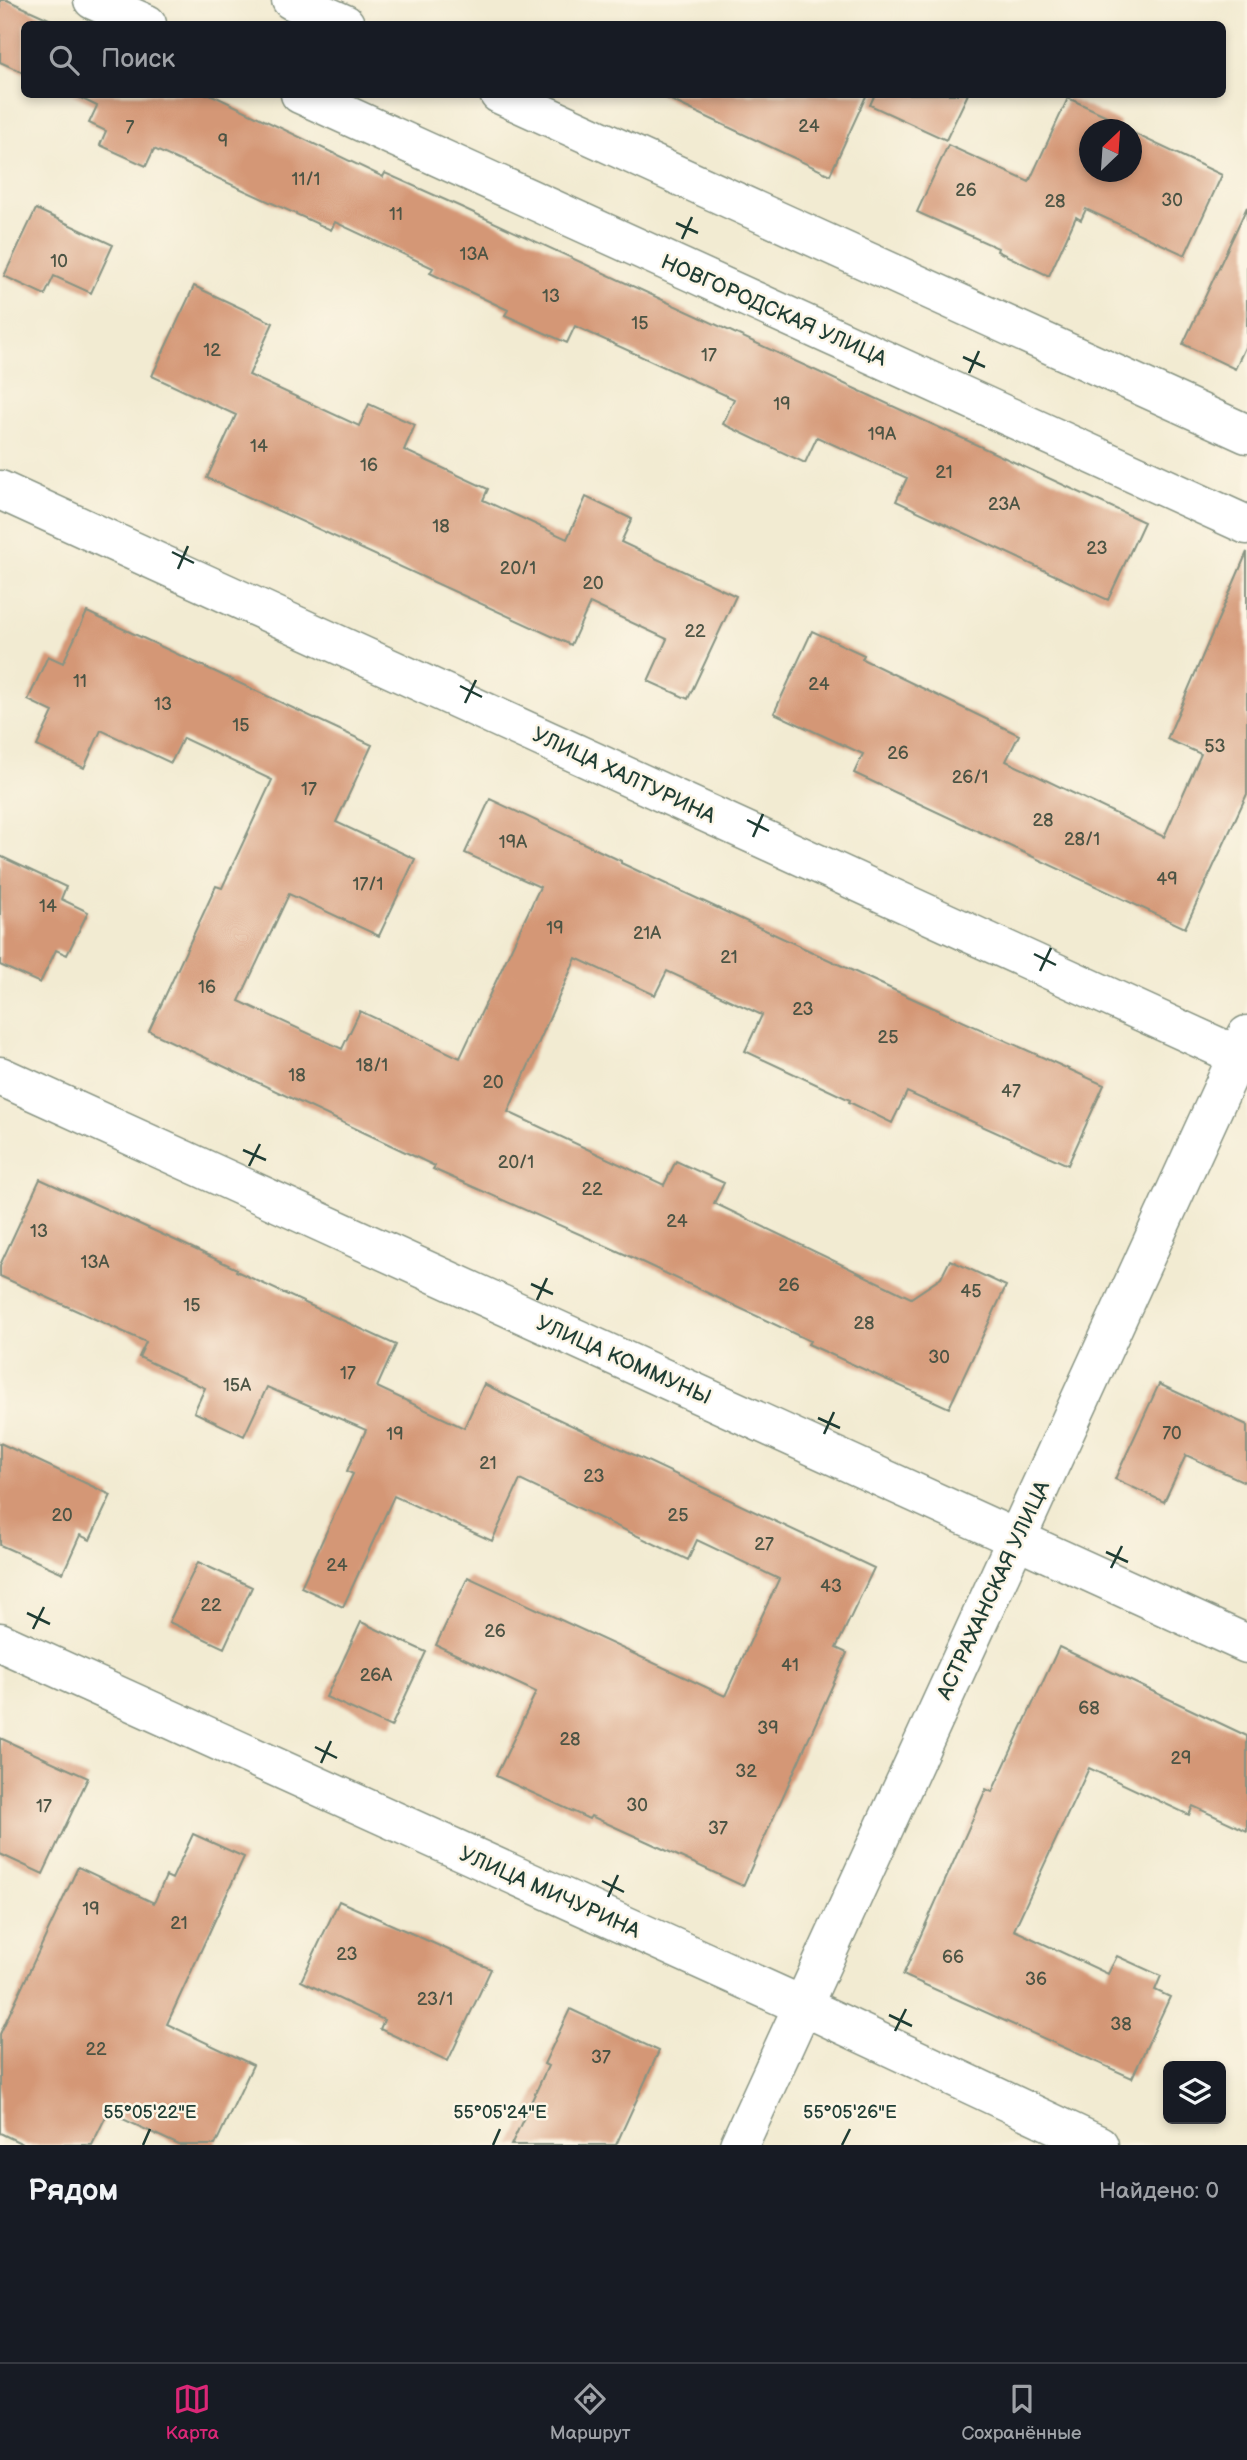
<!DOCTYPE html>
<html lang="ru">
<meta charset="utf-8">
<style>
:root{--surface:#171b24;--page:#242831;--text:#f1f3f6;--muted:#9ea1a6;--line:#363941;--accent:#db2777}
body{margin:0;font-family:"Balsamiq Sans",sans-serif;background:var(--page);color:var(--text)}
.controls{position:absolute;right:21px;bottom:21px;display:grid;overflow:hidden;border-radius:10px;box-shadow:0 4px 10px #0003}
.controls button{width:63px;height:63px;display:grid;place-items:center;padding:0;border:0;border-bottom:2px solid var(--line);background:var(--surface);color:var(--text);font:35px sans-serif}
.compass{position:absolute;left:1079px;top:119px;width:63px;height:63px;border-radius:50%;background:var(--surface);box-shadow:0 4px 10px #0003;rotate:25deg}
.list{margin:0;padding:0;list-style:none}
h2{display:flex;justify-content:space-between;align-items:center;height:91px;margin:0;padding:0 28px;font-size:30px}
h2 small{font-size:23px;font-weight:400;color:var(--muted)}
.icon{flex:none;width:38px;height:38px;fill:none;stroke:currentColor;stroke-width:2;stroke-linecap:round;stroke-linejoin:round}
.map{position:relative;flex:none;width:1247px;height:2145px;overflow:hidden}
.search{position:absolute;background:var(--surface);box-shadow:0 4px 10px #0003;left:21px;right:21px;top:21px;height:77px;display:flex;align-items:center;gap:18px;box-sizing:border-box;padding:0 24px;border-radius:10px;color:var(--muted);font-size:26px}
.sheet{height:217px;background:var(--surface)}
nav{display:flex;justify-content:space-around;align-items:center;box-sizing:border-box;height:98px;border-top:2px solid var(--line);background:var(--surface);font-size:19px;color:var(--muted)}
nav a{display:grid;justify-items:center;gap:4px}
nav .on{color:var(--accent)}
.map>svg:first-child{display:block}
</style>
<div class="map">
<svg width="1247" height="2145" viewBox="0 0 1247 2145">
<rect width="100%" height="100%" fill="#fcf5e5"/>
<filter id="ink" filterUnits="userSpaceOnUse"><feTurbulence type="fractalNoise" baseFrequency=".0143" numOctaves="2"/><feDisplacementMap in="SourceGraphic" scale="14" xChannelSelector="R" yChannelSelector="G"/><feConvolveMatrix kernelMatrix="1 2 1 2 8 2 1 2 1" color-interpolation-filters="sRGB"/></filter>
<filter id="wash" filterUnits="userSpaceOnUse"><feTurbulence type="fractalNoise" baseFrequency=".00686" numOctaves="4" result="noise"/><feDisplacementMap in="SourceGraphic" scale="28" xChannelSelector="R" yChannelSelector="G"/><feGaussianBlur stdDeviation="1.57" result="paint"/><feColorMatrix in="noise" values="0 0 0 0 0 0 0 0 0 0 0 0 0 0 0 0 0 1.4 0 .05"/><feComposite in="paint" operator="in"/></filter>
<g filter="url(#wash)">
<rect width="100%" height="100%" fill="#f2ebd2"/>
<g id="blocks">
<path fill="#d49776" d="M0 0H7L60 24H24V73L0 62Z
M72 94H210L383 177 385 173 461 207 1144 522 1108 600 896 501 907 478 817 437 805 463 723 424 734 399 575 326 567 343 505 315 508 310 430 273 433 268 335 222 331 230 154 149 146 166 100 145 106 131 89 123 97 106Z
M658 94H867L830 175Z
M875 94H968L946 140 870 105Z
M1068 98 1120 122 1118 126 1126 130H1089V172H1131V132L1222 175 1185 255 1086 209 1081 220 1076 217 1049 276 997 251 998 248 917 212 948 145 1029 182Z
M1247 207V343L1235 369 1183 344Z
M36 209 113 245 91 293 54 276 45 295 4 276Z
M194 286 273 323 249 375 359 426 369 404 415 425 404 450 488 489 483 500 567 539 586 497 632 519 621 542 736 596 688 699 648 681 667 639 590 603 571 645 207 478 236 415 152 376Z
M1247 552V794L1185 928 854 773 863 754 774 713 812 631 864 655 862 659 1019 735 1006 761 1164 837 1201 754 1167 739Z
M87 612 372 745 336 822 415 859 379 936 289 894 239 1001 342 1049 360 1011 460 1058 540 887 465 853 490 799 621 861V863L896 991 1104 1085 1068 1165 907 1092 892 1123 849 1102 850 1100 745 1051 762 1015 667 971 655 995 576 958 508 1112 664 1185 676 1161 724 1183 714 1203 911 1298 941 1278 950 1260 1006 1286 949 1408 808 1344 810 1341 631 1257 433 1169 435 1166 149 1031 216 886 222 888 272 780 183 738 171 763 101 730 84 768 37 746 53 712 28 700 48 656 63 663Z
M0 856 66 887 61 899 88 912 67 955 56 950 40 983 0 965Z
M40 1179 190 1247 237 1269 236 1271 396 1345 377 1387 464 1428 484 1384 874 1568 836 1648 847 1653 743 1886 648 1842 591 1816 589 1819 496 1776 536 1692 436 1645 468 1577 725 1696 779 1579 697 1540 688 1560 520 1480 492 1541 394 1496 343 1607 301 1587 353 1474 347 1471 366 1430 267 1387 244 1436 194 1412 205 1388 139 1357 146 1342 0 1276V1265Z
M1159 1384 1247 1425V1483L1186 1455 1164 1502 1115 1479Z
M0 1443 111 1495 90 1540 80 1535 63 1573 0 1545Z
M198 1562 252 1587 224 1648 169 1622Z
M361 1622 426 1652 391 1727 326 1697Z
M1059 1647 1247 1736V1831L1193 1806 1189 1815 1089 1768 1014 1930 1108 1974 1117 1956 1161 1976 1155 1990 1170 1997 1132 2078 903 1975 986 1789 992 1792Z
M0 1738 88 1778 43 1874 0 1854Z
M193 1834 244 1857 167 2024 253 2065 215 2145H179L108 2112 92 2145H25L0 2133V2034L78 1867 154 1903 166 1876 172 1879Z
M339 1901 491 1969 448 2061 380 2029 384 2020 301 1981Z
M570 2009 659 2051 616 2145H511L548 2066 544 2064Z"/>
</g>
</g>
<g filter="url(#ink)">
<use href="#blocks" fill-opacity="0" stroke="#889483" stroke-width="2"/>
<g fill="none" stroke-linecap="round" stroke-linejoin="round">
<defs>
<path id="minor" d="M93 0 147 24
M291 0 345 24
M300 94 1247 525
M499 94 1247 434
M0 490 1247 1060
M0 1076 1247 1644
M0 1642 803 2006 1099 2145
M739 2145 1247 1035"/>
</defs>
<use href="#minor" stroke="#889483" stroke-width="41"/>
<use href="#minor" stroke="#fff" stroke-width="38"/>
</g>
</g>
<path fill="none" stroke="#1f3d34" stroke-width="2.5" d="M676 223 698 233M682 239 692 217M963 357 985 367M969 373 979 351M172 552 194 563M178 569 188 546M460 686 482 697M465 703 476 680M747 820 769 831M753 837 763 814M1034 954 1056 965M1040 971 1051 948M243 1150 266 1160M249 1166 260 1144M531 1284 553 1294M537 1300 547 1278M818 1418 840 1428M824 1434 834 1412M1106 1552 1128 1562M1111 1568 1122 1546M27 1613 50 1624M33 1629 44 1607M315 1747 337 1758M321 1763 331 1741M602 1881 624 1892M608 1897 618 1875M889 2015 912 2026M895 2031 906 2009M143 2145 150 2129M493 2145 500 2129M842 2145 850 2129"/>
<g text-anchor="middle" stroke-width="5" stroke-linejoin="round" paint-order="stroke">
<g font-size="18" fill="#4c5444">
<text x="809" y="132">24</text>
<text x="130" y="133">7</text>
<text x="223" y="147">9</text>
<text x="306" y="185">11/1</text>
<text x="966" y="196">26</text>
<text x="1172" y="206">30</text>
<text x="1055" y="207">28</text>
<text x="396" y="220">11</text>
<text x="474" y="260">13А</text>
<text x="59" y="267">10</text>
<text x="551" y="302">13</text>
<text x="640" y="329">15</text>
<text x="212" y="356">12</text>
<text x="709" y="361">17</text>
<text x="782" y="410">19</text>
<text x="882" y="440">19А</text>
<text x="259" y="452">14</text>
<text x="369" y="471">16</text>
<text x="944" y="478">21</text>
<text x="1004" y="510">23А</text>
<text x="441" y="532">18</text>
<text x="1097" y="554">23</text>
<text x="518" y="574">20/1</text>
<text x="593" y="589">20</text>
<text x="695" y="637">22</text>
<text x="80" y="687">11</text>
<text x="819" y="690">24</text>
<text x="163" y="710">13</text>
<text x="241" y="731">15</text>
<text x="1215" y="752">53</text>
<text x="898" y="759">26</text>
<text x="970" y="783">26/1</text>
<text x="309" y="795">17</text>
<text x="1043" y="826">28</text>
<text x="1082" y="845">28/1</text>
<text x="513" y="848">19А</text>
<text x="1167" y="885">49</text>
<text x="368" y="890">17/1</text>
<text x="48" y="912">14</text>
<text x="555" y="934">19</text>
<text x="647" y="939">21А</text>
<text x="729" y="963">21</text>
<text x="207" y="993">16</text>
<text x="803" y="1015">23</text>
<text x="888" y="1043">25</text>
<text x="372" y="1071">18/1</text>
<text x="297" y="1081">18</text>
<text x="493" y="1088">20</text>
<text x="1011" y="1097">47</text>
<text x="516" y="1168">20/1</text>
<text x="592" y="1195">22</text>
<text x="677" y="1227">24</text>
<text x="39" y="1237">13</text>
<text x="95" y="1268">13А</text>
<text x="789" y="1291">26</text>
<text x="971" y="1297">45</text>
<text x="192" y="1311">15</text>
<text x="864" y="1329">28</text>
<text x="939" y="1363">30</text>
<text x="348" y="1379">17</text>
<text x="237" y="1391">15А</text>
<text x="1172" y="1439">70</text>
<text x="395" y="1440">19</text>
<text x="488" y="1469">21</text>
<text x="594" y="1482">23</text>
<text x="62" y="1521">20</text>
<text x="678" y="1521">25</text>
<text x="764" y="1550">27</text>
<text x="337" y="1571">24</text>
<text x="831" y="1592">43</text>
<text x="211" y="1611">22</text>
<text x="495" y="1637">26</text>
<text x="790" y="1671">41</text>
<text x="376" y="1681">26А</text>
<text x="1089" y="1714">68</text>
<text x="768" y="1734">39</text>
<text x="570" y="1745">28</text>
<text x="1181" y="1764">29</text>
<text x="746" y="1777">32</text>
<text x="637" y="1811">30</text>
<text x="44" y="1812">17</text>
<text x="718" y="1834">37</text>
<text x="91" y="1915">19</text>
<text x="179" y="1929">21</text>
<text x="347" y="1960">23</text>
<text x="953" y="1963">66</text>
<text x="1036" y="1985">36</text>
<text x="435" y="2005">23/1</text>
<text x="1121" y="2030">38</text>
<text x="96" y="2055">22</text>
<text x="601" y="2063">37</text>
</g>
<g font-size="21" fill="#1f3d34" stroke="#fcf5e5">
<text transform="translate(774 310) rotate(24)" y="7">НОВГОРОДСКАЯ УЛИЦА</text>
<text transform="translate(624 775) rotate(25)" y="7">УЛИЦА ХАЛТУРИНА</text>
<text transform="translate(624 1360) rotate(24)" y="7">УЛИЦА КОММУНЫ</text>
<text transform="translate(993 1590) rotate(-65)" y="7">АСТРАХАНСКАЯ УЛИЦА</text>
<text transform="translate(550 1892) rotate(24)" y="7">УЛИЦА МИЧУРИНА</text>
</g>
</g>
<g font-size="18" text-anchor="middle" fill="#1f3d34" stroke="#fcf5e5" stroke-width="5" stroke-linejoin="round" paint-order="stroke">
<text x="150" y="2118">55°05'22"E</text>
<text x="500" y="2118">55°05'24"E</text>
<text x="850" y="2118">55°05'26"E</text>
</g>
</svg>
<div class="controls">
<button><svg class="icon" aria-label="layers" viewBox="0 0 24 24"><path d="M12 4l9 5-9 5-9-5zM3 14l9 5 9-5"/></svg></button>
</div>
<svg class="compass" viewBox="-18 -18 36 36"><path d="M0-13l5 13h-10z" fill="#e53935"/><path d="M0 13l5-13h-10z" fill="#9ea1a6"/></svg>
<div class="search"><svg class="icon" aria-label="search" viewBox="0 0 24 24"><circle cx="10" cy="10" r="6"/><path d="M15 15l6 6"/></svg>Поиск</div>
</div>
<section class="sheet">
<h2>Рядом<small>Найдено: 0</small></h2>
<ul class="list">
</ul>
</section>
<nav>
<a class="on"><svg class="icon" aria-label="map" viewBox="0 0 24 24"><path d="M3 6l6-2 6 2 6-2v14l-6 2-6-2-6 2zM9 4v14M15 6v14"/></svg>Карта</a>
<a><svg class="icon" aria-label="directions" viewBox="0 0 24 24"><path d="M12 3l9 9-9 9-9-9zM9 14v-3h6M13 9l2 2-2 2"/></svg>Маршрут</a>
<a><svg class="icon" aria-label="saved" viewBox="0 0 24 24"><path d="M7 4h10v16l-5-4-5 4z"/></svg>Сохранённые</a>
</nav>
